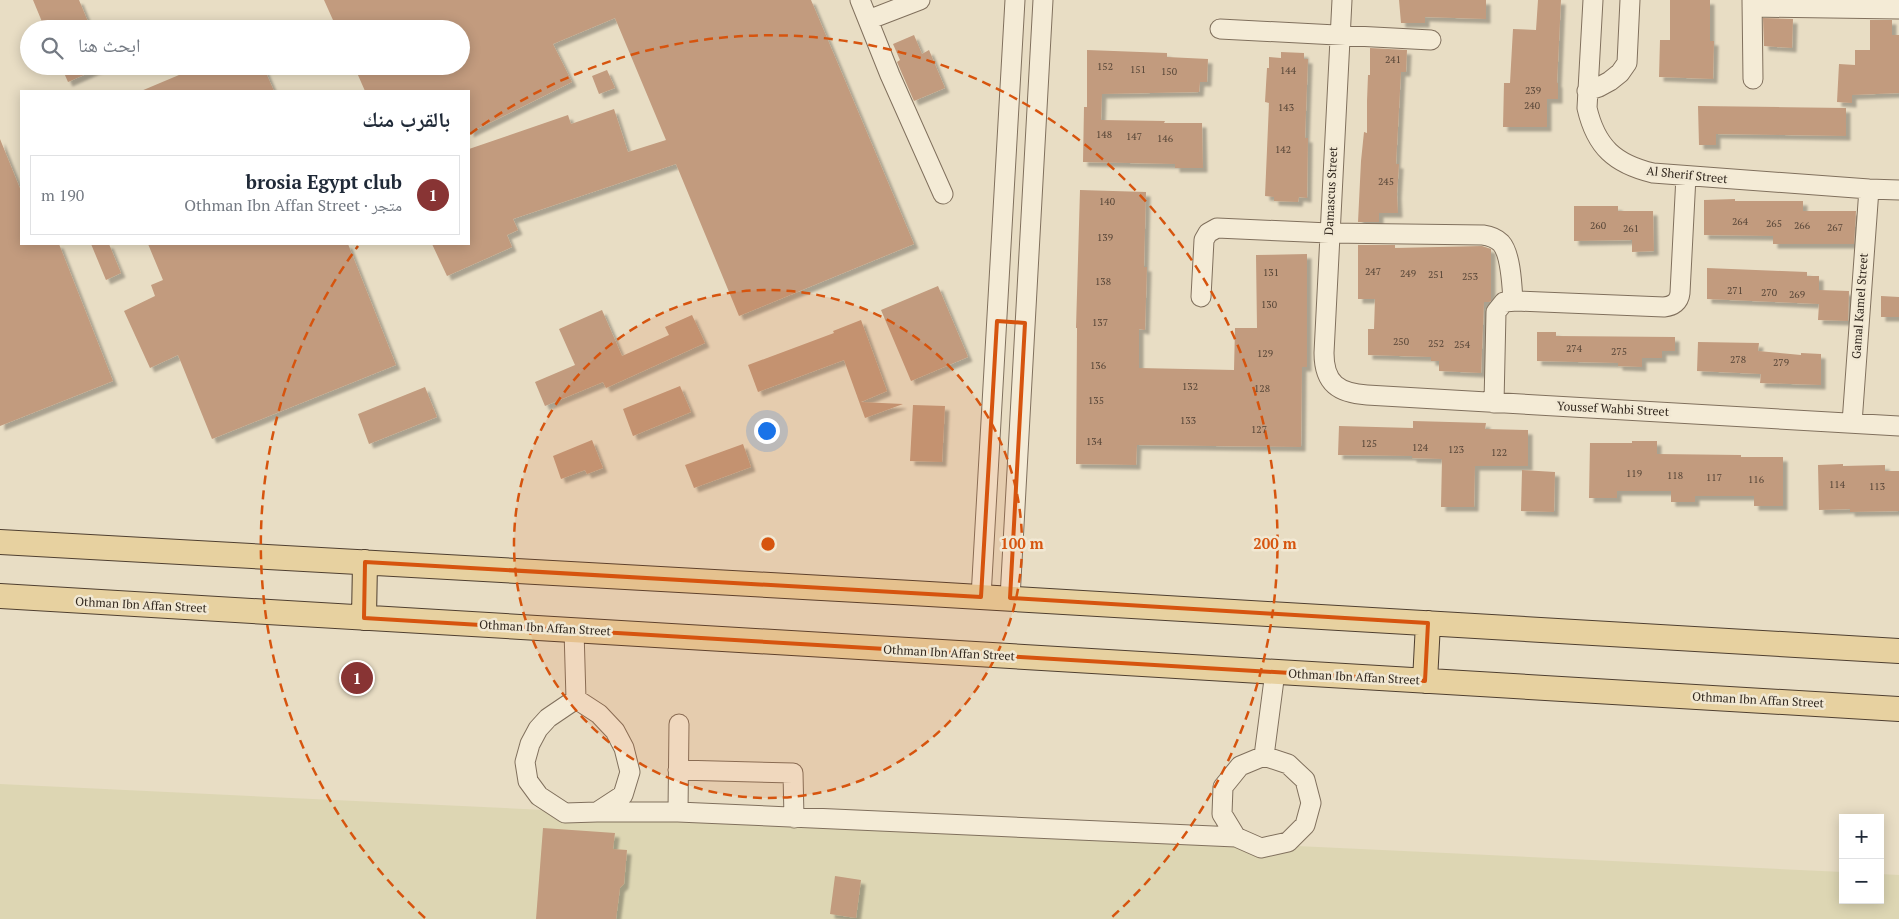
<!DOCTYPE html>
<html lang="ar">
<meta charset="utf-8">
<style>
:root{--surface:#fff;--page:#f2f2f3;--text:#1f2937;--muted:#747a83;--line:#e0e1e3;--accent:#883434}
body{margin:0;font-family:"PT Serif","Noto Naskh Arabic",serif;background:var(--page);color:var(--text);direction:rtl}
.controls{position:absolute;right:15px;bottom:15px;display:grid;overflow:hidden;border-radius:0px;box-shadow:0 2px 12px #0003}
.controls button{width:45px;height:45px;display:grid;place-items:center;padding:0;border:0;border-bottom:1px solid var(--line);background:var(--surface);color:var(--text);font:25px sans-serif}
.you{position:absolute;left:766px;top:430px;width:18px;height:18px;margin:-12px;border:4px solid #fff;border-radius:50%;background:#1a73e8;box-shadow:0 0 0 8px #1a73e833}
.badge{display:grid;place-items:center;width:32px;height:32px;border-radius:50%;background:var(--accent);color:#fff;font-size:16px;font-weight:700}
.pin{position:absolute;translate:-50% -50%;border:2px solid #fff;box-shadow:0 1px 5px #0006}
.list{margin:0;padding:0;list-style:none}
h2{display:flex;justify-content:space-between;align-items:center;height:65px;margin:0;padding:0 20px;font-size:21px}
h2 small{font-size:16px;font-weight:400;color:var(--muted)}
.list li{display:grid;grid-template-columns:32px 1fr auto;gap:15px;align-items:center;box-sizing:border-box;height:80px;margin:0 10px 10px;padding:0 10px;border:1px solid var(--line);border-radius:0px}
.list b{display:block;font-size:19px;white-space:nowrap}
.list p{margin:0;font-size:16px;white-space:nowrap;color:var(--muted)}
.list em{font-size:16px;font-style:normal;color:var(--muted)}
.icon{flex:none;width:28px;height:28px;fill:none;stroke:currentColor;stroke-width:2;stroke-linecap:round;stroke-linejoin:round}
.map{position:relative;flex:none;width:1899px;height:919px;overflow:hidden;direction:ltr}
.search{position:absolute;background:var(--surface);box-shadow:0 2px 12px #0003;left:20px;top:20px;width:450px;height:55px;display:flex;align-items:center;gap:12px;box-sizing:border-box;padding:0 18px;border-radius:28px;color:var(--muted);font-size:19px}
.panel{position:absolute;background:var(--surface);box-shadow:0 2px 12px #0003;left:20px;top:90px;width:450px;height:155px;border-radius:0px;direction:rtl}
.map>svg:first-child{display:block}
</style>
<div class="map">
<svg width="1899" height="919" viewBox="0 0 1899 919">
<defs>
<filter id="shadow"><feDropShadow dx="4.5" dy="4.5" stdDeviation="1" flood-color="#0004"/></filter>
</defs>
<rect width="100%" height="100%" fill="#e8ddc4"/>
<path fill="#ddd6b3" d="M0 784 1843 872V900H1880V874L1899 875V919H0Z"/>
<path fill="#c29b7e" filter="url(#shadow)" d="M33 0H79L91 29H45Z
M324 0H811L914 244 739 316 676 164 513 219 518 230 507 235 512 247 447 276 432 244H469V149L568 115 571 124 614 109 628 152 666 140 615 18 553 44 572 82 469 133V91H365L354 66H461V29H337Z
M1399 0H1486V19L1425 17V23H1401Z
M1538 0H1561L1557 83H1558V99H1547V127H1503L1504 83H1510L1513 29 1536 30Z
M1670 0H1710V41H1714L1713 79 1659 77 1660 40H1670Z
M1763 18 1793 19 1792 48 1764 46Z
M1870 20H1892V35H1899V93L1852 95V103L1837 102 1839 64 1855 65V50H1870Z
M914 35 922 54 929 50 945 88 914 101 897 62 900 60 893 44Z
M1370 48 1407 50 1406 72H1401L1396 164H1399L1397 194 1398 213H1379V222H1358L1361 161 1364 132 1367 133V101L1368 75H1370Z
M1087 50 1167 53V57L1208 59 1207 82H1200L1199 92 1102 94 1101 120 1165 121 1164 123H1202L1203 168H1175V164L1083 162 1084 107H1087Z
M1281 52 1304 53V59H1308L1305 138H1308L1307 198 1299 197 1298 202 1274 201V197L1265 196 1269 103 1265 102 1267 68H1269V57L1281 58Z
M61 66H104L68 82Z
M195 66H263L274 91H141L179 75 178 73Z
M607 70 615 88 599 94 592 76Z
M1698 106 1846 108V136L1716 134V145H1699Z
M0 139 21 191V244H59L113 381 0 426Z
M1080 190 1146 192 1144 267H1147L1145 330 1139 329V368L1234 370 1235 328H1257L1256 255 1307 254V367H1302L1301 447 1137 445 1136 465 1076 464 1077 328H1076Z
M1735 199V201H1803V211H1856L1854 244H1773V236L1704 235V200Z
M1574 206H1618V211H1653L1654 251 1632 252V240L1574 241Z
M91 244H109L121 273 106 280Z
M148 244H348L396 365 212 439 178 355 150 368 124 311 155 296 151 285 163 280Z
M1358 245H1395V248L1482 246 1491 249V301L1489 302H1484L1481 373 1439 371V361H1431V357L1368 355V329H1374L1375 299H1358Z
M1707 268 1807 272V276H1819V290L1849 291 1848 321 1818 320 1819 304 1707 299Z
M938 286 968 357 911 381 881 310Z
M1881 296 1899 297V317H1881Z
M602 310 622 356 669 335 665 327 692 315 705 343 606 388 603 382 545 406 535 382 575 365 559 329Z
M861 320 887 391 861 402 903 404 865 418 844 360 758 392 748 365 834 333 833 331Z
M1537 332H1556V336L1675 337V351H1662V358H1642V367L1618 366V363L1537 361Z
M1698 342 1759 343 1758 351 1801 355V353L1821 354V385L1760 383 1761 374 1697 371Z
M680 386 691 412 633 436 623 409Z
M425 387 437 417 369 444 358 414Z
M913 405 945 406 942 462 910 461Z
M1413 421 1486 423 1485 429 1528 430V466H1475L1474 507H1441L1442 459 1412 458V456L1338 455 1339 426 1413 428Z
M592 440 603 468 587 474 585 470 561 479 553 456Z
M1632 441H1657V454L1741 455V457H1783V506H1754V496H1695V502H1671V491H1617V498H1589L1590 443H1632Z
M743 444 751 467 694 488 685 465Z
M1843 464V466L1885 465V471H1899V511L1850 512V509L1819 510 1818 465Z
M1522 470 1555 472 1554 512 1521 511Z
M543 828 615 833 613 849 627 850 624 884 620 888 616 919H536Z
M835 876 861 880 856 918 830 914Z"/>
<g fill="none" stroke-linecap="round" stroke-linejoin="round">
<defs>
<path id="minor" d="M860 0 890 75 943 194
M1342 0 1324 353C1324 384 1339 393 1367 395L1899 426
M1593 0 1587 108C1596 147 1615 164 1653 173L1869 189 1899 190
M1752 0 1753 79
M1752 7 1899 9
M868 20 920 0
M1220 29 1431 40
M1587 91 1599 87 1610 81 1620 73 1627 63 1630 0
M1201 297 1204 240 1208 233 1217 228 1329 233 1483 235C1490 236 1496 238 1501 243 1511 254 1512 286 1513 301
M1494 403 1496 312 1504 302 1517 301 1664 307C1673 306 1679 302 1680 293L1686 176
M1852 423 1869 189
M981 597 1015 0
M1010 598 1043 0
M574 630 576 699
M576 699 599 714 615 731 624 748 630 772 623 795 597 812 565 813 539 796 528 781 525 762 530 744 538 729 548 718Z
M1264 756 1288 764 1305 780 1311 803 1305 825 1288 842 1261 848 1236 837 1222 814 1223 787 1240 766Z
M1264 756 1275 672
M678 770 793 773 794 818
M597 812H678L1236 837
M678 812 679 724"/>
<path id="major" d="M0 542 912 593 1899 651
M0 596 1899 709
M364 618 365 562
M1425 681 1428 623"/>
</defs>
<use href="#minor" stroke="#80705d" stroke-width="21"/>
<use href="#major" stroke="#4f3f30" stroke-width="26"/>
<use href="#minor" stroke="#f4ebd6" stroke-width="19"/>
<use href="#major" stroke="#e7d1a0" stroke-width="24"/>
</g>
<path fill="none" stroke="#d6540e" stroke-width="4" stroke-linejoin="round" d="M997 321 1025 323 1010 598 1428 623 1425 681 364 618 365 562 981 597Z"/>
<circle cx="768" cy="544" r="254" fill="#d6540e" fill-opacity=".12"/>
<g fill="none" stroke="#d6540e" stroke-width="2.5" stroke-dasharray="9 6">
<circle cx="768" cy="544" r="254"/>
<path d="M425 918A507 507 0 0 1 358 246M470 134A507 507 0 0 1 1111 918"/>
</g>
<g text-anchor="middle" stroke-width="5" stroke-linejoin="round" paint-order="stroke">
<g font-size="10" fill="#564537">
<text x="1393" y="63">241</text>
<text x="1105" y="70">152</text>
<text x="1138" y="73">151</text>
<text x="1288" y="74">144</text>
<text x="1169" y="75">150</text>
<text x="1533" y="94">239</text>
<text x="1532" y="109">240</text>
<text x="1286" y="111">143</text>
<text x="1104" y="138">148</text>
<text x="1134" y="140">147</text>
<text x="1165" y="142">146</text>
<text x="1283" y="153">142</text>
<text x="1386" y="185">245</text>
<text x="1107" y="205">140</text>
<text x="1740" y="225">264</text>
<text x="1774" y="227">265</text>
<text x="1598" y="229">260</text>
<text x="1802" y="229">266</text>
<text x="1835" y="231">267</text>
<text x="1631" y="232">261</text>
<text x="1105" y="241">139</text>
<text x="1373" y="275">247</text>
<text x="1271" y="276">131</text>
<text x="1408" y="277">249</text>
<text x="1436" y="278">251</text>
<text x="1470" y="280">253</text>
<text x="1103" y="285">138</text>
<text x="1735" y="294">271</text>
<text x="1769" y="296">270</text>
<text x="1797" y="298">269</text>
<text x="1269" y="308">130</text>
<text x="1100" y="326">137</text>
<text x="1401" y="345">250</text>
<text x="1436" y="347">252</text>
<text x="1462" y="348">254</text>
<text x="1574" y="352">274</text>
<text x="1619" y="355">275</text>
<text x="1265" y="357">129</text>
<text x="1738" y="363">278</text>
<text x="1781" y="366">279</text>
<text x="1098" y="369">136</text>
<text x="1190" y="390">132</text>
<text x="1262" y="392">128</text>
<text x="1096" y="404">135</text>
<text x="1188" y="424">133</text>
<text x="1259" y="433">127</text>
<text x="1094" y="445">134</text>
<text x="1369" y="447">125</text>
<text x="1420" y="451">124</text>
<text x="1456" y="453">123</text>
<text x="1499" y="456">122</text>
<text x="1634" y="477">119</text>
<text x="1675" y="479">118</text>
<text x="1714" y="481">117</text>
<text x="1756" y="483">116</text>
<text x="1837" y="488">114</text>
<text x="1877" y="490">113</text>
</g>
<g font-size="12" fill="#32281f" stroke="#f1e8d3">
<text transform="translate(1687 175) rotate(6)" y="4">Al Sherif Street</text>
<text transform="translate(1331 191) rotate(-87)" y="4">Damascus Street</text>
<text transform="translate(1860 306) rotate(-86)" y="4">Gamal Kamel Street</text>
<text transform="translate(1613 409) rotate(3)" y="4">Youssef Wahbi Street</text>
<text transform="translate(141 605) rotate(3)" y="4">Othman Ibn Affan Street</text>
<text transform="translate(545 628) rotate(3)" y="4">Othman Ibn Affan Street</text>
<text transform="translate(949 653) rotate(3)" y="4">Othman Ibn Affan Street</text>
<text transform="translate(1354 677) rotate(3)" y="4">Othman Ibn Affan Street</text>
<text transform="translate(1758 700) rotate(3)" y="4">Othman Ibn Affan Street</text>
</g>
</g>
<circle cx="768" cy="544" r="8" fill="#d6540e" stroke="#f1e8d3" stroke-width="2.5"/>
<g font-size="15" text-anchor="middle" font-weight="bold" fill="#d6540e" stroke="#f1e8d3" stroke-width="5" stroke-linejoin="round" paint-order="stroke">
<text x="1022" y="549">100 m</text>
<text x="1275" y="549">200 m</text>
</g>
</svg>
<div class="controls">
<button>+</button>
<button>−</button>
</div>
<div class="you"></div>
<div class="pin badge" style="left:357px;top:678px">1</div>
<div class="search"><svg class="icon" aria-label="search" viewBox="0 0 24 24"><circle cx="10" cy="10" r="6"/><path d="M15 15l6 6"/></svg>ابحث هنا</div>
<section class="panel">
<h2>بالقرب منك<small></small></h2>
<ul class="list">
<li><span class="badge">1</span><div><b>brosia Egypt club</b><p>متجر · Othman Ibn Affan Street</p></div><em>190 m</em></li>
</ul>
</section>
</div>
